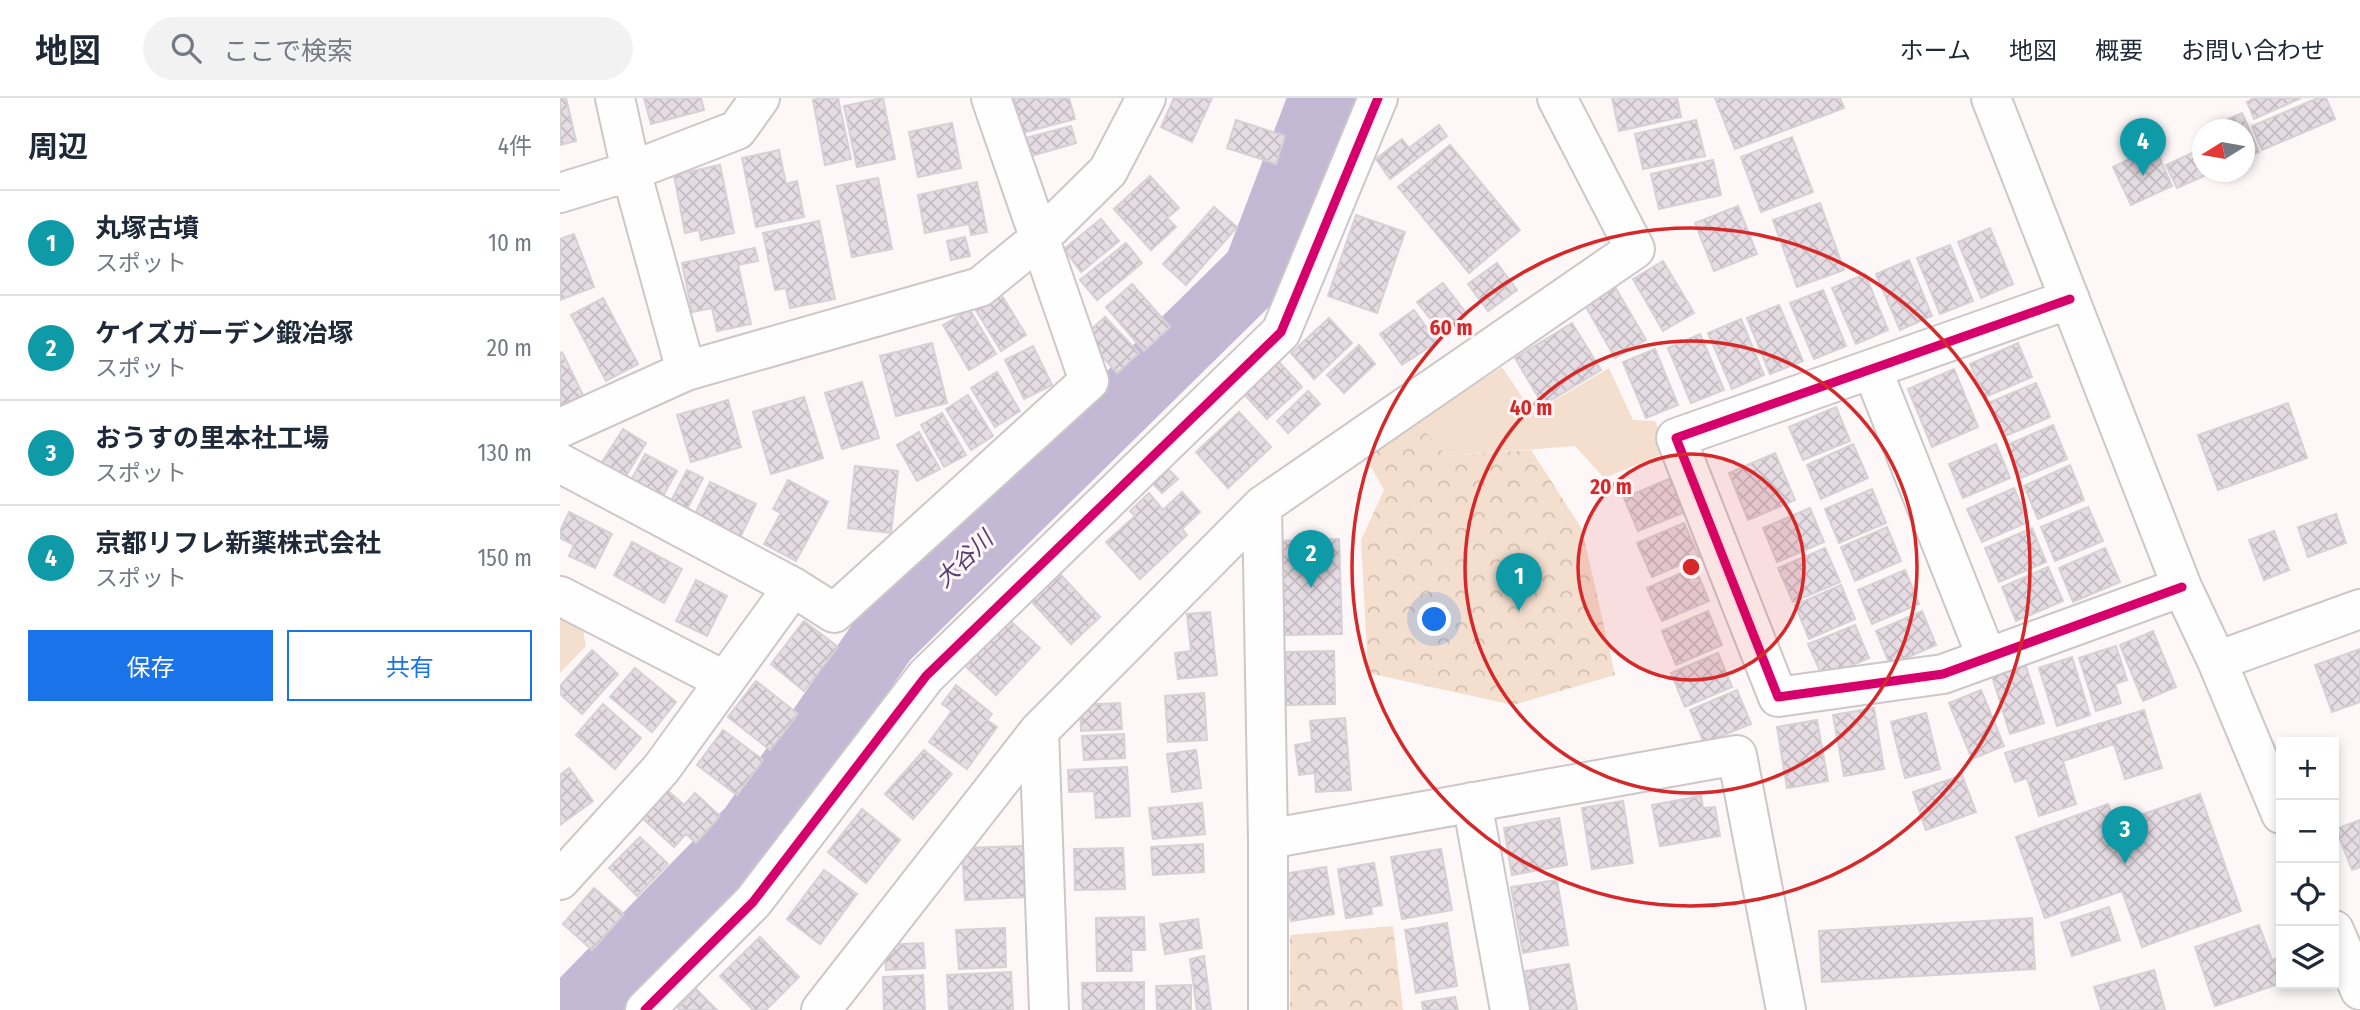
<!DOCTYPE html>
<html lang="ja">
<meta charset="utf-8">
<style>
:root{--surface:#fff;--page:#f2f2f3;--text:#1f2937;--muted:#747a83;--line:#e0e1e3;--accent:#1a73e8}
body{margin:0;font-family:"Fira Sans Condensed","Noto Sans JP",sans-serif;background:var(--page);color:var(--text)}
.controls{position:absolute;right:21px;bottom:21px;display:grid;overflow:hidden;border-radius:0px;box-shadow:0 4px 10px #0003}
.controls button{width:63px;height:63px;display:grid;place-items:center;padding:0;border:0;border-bottom:2px solid var(--line);background:var(--surface);color:var(--text);font:35px sans-serif}
.compass{position:absolute;left:1632px;top:21px;width:63px;height:63px;border-radius:50%;background:var(--surface);box-shadow:0 4px 10px #0003;rotate:259deg}
.you{position:absolute;left:875px;top:522px;width:24px;height:24px;margin:-18px;border:5px solid #fff;border-radius:50%;background:#1a73e8;box-shadow:0 0 0 10px #1a73e833}
.badge{display:grid;place-items:center;width:46px;height:46px;border-radius:50%;background:var(--accent);color:#fff;font-size:23px;font-weight:700}
.pin{position:absolute;translate:-50% -58px;filter:drop-shadow(0 2px 4px #0008)}
.pin::after{content:'';position:absolute;top:37px;width:24px;height:21px;background:inherit;clip-path:polygon(0 0,100% 0,50% 100%)}
.list{margin:0;padding:0;list-style:none}
h2{display:flex;justify-content:space-between;align-items:center;height:91px;margin:0;padding:0 28px;font-size:30px}
h2 small{font-size:23px;font-weight:400;color:var(--muted)}
.list li{display:grid;grid-template-columns:46px 1fr auto;gap:21px;align-items:center;box-sizing:border-box;height:105px;padding:0 28px;border-top:2px solid var(--line)}
.list b{display:block;font-size:26px;white-space:nowrap}
.list p{margin:0;font-size:23px;white-space:nowrap;color:var(--muted)}
.list em{font-size:23px;font-style:normal;color:var(--muted)}
.actions{display:flex;gap:14px;padding:21px 28px}
.actions a{flex:1;padding:16px 0;border:2px solid var(--accent);border-radius:0px;text-align:center;font-size:24px;color:var(--accent)}
.actions .main{background:var(--accent);color:#fff}
.icon{flex:none;width:38px;height:38px;fill:none;stroke:currentColor;stroke-width:2;stroke-linecap:round;stroke-linejoin:round}
.map{position:relative;flex:none;width:1800px;height:912px;overflow:hidden}
header{display:flex;align-items:center;gap:42px;box-sizing:border-box;height:98px;padding:0 35px;background:var(--surface);border-bottom:2px solid var(--line)}
header strong{font-size:33px}
nav{display:flex;gap:38px;margin-inline-start:auto;font-size:24px}
.search{width:490px;height:63px;background:var(--page);display:flex;align-items:center;gap:18px;box-sizing:border-box;padding:0 24px;border-radius:38px;color:var(--muted);font-size:26px}
main{display:flex}
aside{flex:1;background:var(--surface)}
.map>svg:first-child{display:block}
</style>
<header>
<strong>地図</strong>
<div class="search"><svg class="icon" aria-label="search" viewBox="0 0 24 24"><circle cx="10" cy="10" r="6"/><path d="M15 15l6 6"/></svg>ここで検索</div>
<nav><a>ホーム</a><a>地図</a><a>概要</a><a>お問い合わせ</a></nav>
</header>
<main>
<aside>
<h2>周辺<small>4件</small></h2>
<ul class="list">
<li><span class="badge" style="background:#0f9aa8">1</span><div><b>丸塚古墳</b><p>スポット</p></div><em>10 m</em></li>
<li><span class="badge" style="background:#0f9aa8">2</span><div><b>ケイズガーデン鍛冶塚</b><p>スポット</p></div><em>20 m</em></li>
<li><span class="badge" style="background:#0f9aa8">3</span><div><b>おうすの里本社工場</b><p>スポット</p></div><em>130 m</em></li>
<li><span class="badge" style="background:#0f9aa8">4</span><div><b>京都リフレ新薬株式会社</b><p>スポット</p></div><em>150 m</em></li>
</ul>
<div class="actions"><a class="main">保存</a><a>共有</a></div>
</aside>
<div class="map">
<svg width="1800" height="912" viewBox="0 0 1800 912">
<defs>
<pattern id="forest-crowns" width="20" height="18" patternUnits="userSpaceOnUse" patternTransform="scale(1.75)"><rect width="20" height="18" fill="#f4dfcf"/><path d="M2 6a3 3 0 1 1 6 0M12 15a3 3 0 1 1 6 0" fill="none" stroke="#d1bfb1"/></pattern>
<pattern id="building-cross-hatch" width="8" height="8" patternUnits="userSpaceOnUse" patternTransform="scale(1.75)"><rect width="8" height="8" fill="#e6dce3"/><path d="M0 0l8 8M0 8l8-8" fill="none" stroke="#c5bcc2"/></pattern>
</defs>
<rect width="100%" height="100%" fill="#fdf7f8"/>
<path fill="url(#forest-crowns)" d="M857 324 887 358 971 352 1022 431 1055 577 953 607 808 575 801 442 824 392 805 358Z
M833 828 843 912H730V837Z"/>
<path fill="#f4dfcf" d="M942 269 973 315 1049 270 1073 322 1095 323 1108 354 1044 380 1015 348 887 358 857 324Z
M0 510 21 521 26 548 0 575Z"/>
<g fill="none" stroke-linecap="round" stroke-linejoin="round">
<path stroke="#c3b9d4" stroke-width="68" d="M16 912 192 731 324 540 697 173 763 0"/>
</g>
<path fill="url(#building-cross-hatch)" stroke="#d6d1d4" stroke-width="2" d="M0 0H6L16 43 0 47Z
M84 0H141L144 12 91 26Z
M261 0H278L291 61 265 67 253 2Z
M323 0 335 61 297 69 284 8Z
M454 0H509L515 21 462 35Z
M614 0H652L632 44 601 29Z
M1052 0H1117L1121 19 1059 33Z
M1155 0H1280L1284 10 1175 51Z
M1694 0H1741L1694 21 1687 4Z
M1758 0H1766L1775 21 1702 52 1692 28Z
M1682 15 1699 54 1685 60V32L1648 30Z
M676 22 725 38 716 66 667 50Z
M1136 22 1145 58 1083 71 1075 36Z
M392 25 401 70 358 79 349 34Z
M879 27 887 38 830 81 816 61 842 41 849 50Z
M511 28 516 45 471 58 466 40Z
M1232 39 1253 94 1201 114 1181 59Z
M890 47 960 132 909 175 838 89Z
M1595 49 1612 88 1571 107 1553 69Z
M1643 50V74H1653L1617 90 1606 67Z
M219 52 226 86 237 83 244 119 196 129 182 60Z
M1153 62 1161 97 1099 111 1091 76Z
M160 67 174 135 141 142 139 132 125 135 114 77Z
M590 78 619 110 607 120 616 129 591 152 554 111Z
M318 80 332 151 292 159 277 88Z
M417 84 427 134 411 137 409 126 365 135 358 97Z
M1260 105 1284 172 1237 189 1213 122Z
M1178 108 1197 156 1154 173 1135 125Z
M654 109 677 129 626 187 603 166Z
M796 117 845 134 817 215 768 198Z
M541 121 559 143 521 174 504 151Z
M259 123 275 201 230 210 226 190 215 192 203 135Z
M1430 130 1453 186 1421 200 1398 144Z
M14 136 34 189 0 202V141Z
M405 139 410 158 391 162 387 143Z
M566 145 582 165 537 202 520 182Z
M1390 147 1413 203 1380 216 1357 160Z
M195 150 198 163 178 167 191 226 157 233 152 210 132 214 122 165Z
M1349 162 1372 218 1340 232 1316 176Z
M1103 163 1134 215 1103 233 1073 181Z
M937 165 957 192 928 213 908 186Z
M1305 176 1328 232 1296 246 1272 190Z
M883 185 906 215 881 234 857 204Z
M572 186 610 229 584 253 546 209Z
M1055 189 1086 242 1055 260 1025 207Z
M1263 192 1286 248 1254 261 1230 205Z
M439 193 466 237 441 253 414 209Z
M43 200 78 266 46 283 11 217Z
M1219 207 1243 263 1210 276 1187 220Z
M410 212 436 256 409 272 383 227Z
M854 212 877 244 842 267 820 236Z
M545 219 579 255 557 275 524 238Z
M769 220 792 245 754 281 731 255Z
M1181 221 1204 277 1172 291 1148 235Z
M1012 225 1041 272 983 307 955 260Z
M1140 236 1164 292 1131 305 1108 250Z
M372 245 387 305 336 318 320 258Z
M1458 245 1472 279 1425 299 1410 266Z
M799 247 815 266 784 295 767 277Z
M473 248 492 287 464 301 445 262Z
M1095 251 1118 307 1086 320 1063 264Z
M2 254 23 297 0 309V255Z
M719 264 742 289 707 321 684 296Z
M1394 271 1418 329 1372 349 1348 291Z
M437 274 460 313 435 329 411 290Z
M302 284 319 340 282 351 265 295Z
M1476 285 1490 319 1443 339 1428 305Z
M748 293 760 306 728 335 717 323Z
M408 297 433 338 411 352 386 311Z
M244 299 263 360 211 376 193 314Z
M168 302 181 349 131 364 117 317Z
M1728 305 1747 360 1658 392 1638 337Z
M1276 309 1290 343 1243 362 1229 329Z
M679 314 711 349 668 390 636 354Z
M382 315 406 357 384 369 361 327Z
M1493 327 1507 361 1461 380 1447 347Z
M63 331 86 345 63 383 39 369Z
M359 334 380 371 357 383 337 347Z
M1293 346 1308 380 1261 401 1247 367Z
M1436 346 1450 380 1403 400 1389 366Z
M1215 355 1235 402 1188 422 1169 375Z
M85 356 117 373 99 405 68 388Z
M603 366 618 381 602 395 588 380Z
M1510 367 1524 402 1478 421 1464 388Z
M295 368 338 373 331 435 288 430Z
M127 372 143 380 125 415 109 407Z
M1111 380 1125 414 1078 433 1064 400Z
M228 382 268 404 236 463 204 446 221 415 213 411Z
M150 384 196 406 179 442 133 420Z
M1454 390 1468 424 1422 444 1407 411Z
M1312 391 1326 425 1279 445 1265 411Z
M622 394 640 414 622 431 627 437 580 481 546 444 575 418 570 413 589 395 603 412Z
M1528 409 1543 443 1495 463 1481 429Z
M1250 410 1264 444 1217 464 1203 430Z
M9 414 52 436 35 470 9 458 14 447 0 440V433Z
M1776 416 1786 445 1748 459 1738 429Z
M1124 425 1139 459 1092 479 1077 445Z
M1327 429 1341 463 1295 483 1281 449Z
M1472 430 1486 464 1439 484 1425 450Z
M1714 433 1729 472 1704 482 1689 442Z
M779 441 782 536 722 537 719 443Z
M72 444 122 471 104 505 54 477Z
M1265 450 1280 484 1233 504 1218 470Z
M1545 450 1560 484 1513 504 1499 470Z
M1135 469 1149 503 1102 523 1087 490Z
M1488 469 1503 503 1456 523 1442 489Z
M1345 472 1359 506 1312 526 1298 492Z
M500 476 540 519 511 546 471 503Z
M136 482 167 498 147 538 116 523Z
M1281 487 1295 521 1249 541 1235 507Z
M1148 513 1162 547 1116 567 1102 533Z
M1362 513 1376 547 1330 567 1316 533Z
M650 514 657 577 618 581 615 555 631 553 627 516Z
M445 518 480 550 436 597 402 565Z
M244 523 278 549 244 593 211 566Z
M1295 527 1309 560 1263 580 1248 546Z
M1593 533 1616 589 1583 603 1560 547Z
M1556 548 1567 582 1555 586 1561 605 1536 613 1519 560Z
M1800 551V604L1772 614 1755 567Z
M32 552 58 576 22 616 0 596V588Z
M774 553 775 606 726 607V554Z
M1158 555 1172 589 1125 609 1111 575Z
M1512 559 1530 617 1497 628 1479 570Z
M1466 568 1484 625 1450 636 1432 578Z
M75 570 116 604 92 634 50 599Z
M196 583 238 616 210 652 168 619Z
M396 587 432 616 427 622 437 629 407 671 369 644 392 613 382 606Z
M1177 592 1191 626 1144 645 1130 612Z
M1421 592 1444 648 1412 661 1389 605Z
M644 595 647 642 608 644 605 598Z
M560 605 562 631 521 633 520 607Z
M43 606 81 640 55 671 16 637Z
M1314 610 1324 671 1284 678 1273 617Z
M1584 612 1602 670 1565 681 1554 646 1503 663 1516 706 1479 718 1467 680 1455 684 1445 655Z
M1366 615 1380 671 1345 680 1331 624Z
M785 620 791 692 756 694 755 675 739 677 735 647 752 644 750 623Z
M1257 622 1268 683 1227 690 1217 629Z
M163 632 203 662 177 697 137 667Z
M564 636 565 660 524 662 522 638Z
M364 652 392 676 353 721 325 696Z
M636 652 641 690 612 694 607 656Z
M567 669 570 718 536 720 534 693 509 694 508 672Z
M9 670 33 703 0 727V677Z
M1402 677 1416 714 1366 732 1353 694Z
M107 692 124 707 135 695 160 718 136 745 126 736 114 749 82 720Z
M1640 696 1681 813 1582 849 1562 793 1485 820 1456 739 1548 706 1555 726Z
M1141 698 1143 710 1155 709 1160 738 1100 748 1092 707Z
M1063 703 1073 765 1032 771 1022 710Z
M642 705 645 736 593 741 589 710Z
M302 711 340 742 306 785 268 754Z
M999 720 1007 767 952 777 944 730Z
M1800 722V769L1792 772 1776 731Z
M80 739 108 766 77 798 49 770Z
M643 746 644 774 593 777 591 749Z
M464 748 467 799 405 802 402 750Z
M563 750 565 791 515 792 514 751Z
M881 751 892 812 842 821 831 759Z
M814 765 822 807 811 809 812 816 786 820 778 771Z
M766 769 774 816 731 823 723 776Z
M264 772 297 796 260 846 227 821Z
M997 782 1008 847 963 855 951 789Z
M34 790 64 816 32 852 3 826Z
M1549 809 1560 842 1512 858 1501 825Z
M584 819 585 852H571L572 873H537L536 820Z
M1472 820 1475 871 1262 884 1259 833Z
M638 821 642 850 605 856 600 826Z
M887 825 897 888 856 895 845 832Z
M1699 827 1712 862 1721 859V885L1655 908 1635 849Z
M445 830 446 869 399 871 396 832Z
M200 839 239 879 206 912H193L160 878Z
M363 845 365 870 326 872 324 847Z
M644 858 651 912H637L630 861Z
M1009 866 1017 912H972L965 873Z
M1594 872 1605 912H1541L1534 889Z
M451 874 453 912H389L387 877Z
M363 877 365 912H324L323 879Z
M584 884V912H523L522 885Z
M631 887V912H597L596 888Z
M136 891 157 912H120L118 910Z
M895 899 898 912H863L862 904Z"/>
<g fill="none" stroke-linecap="round" stroke-linejoin="round">
<defs>
<path id="minor" d="M55 0 71 73 126 273
M1431 0 1622 489 1657 563 1721 716
M0 95 71 73 177 32 200 0
M1510 201 1116 340 1218 599 1383 576 1622 489
M1312 271 1427 560
M0 330 126 273 420 189 480 140 548 73 586 0
M0 365 233 489 274 515 529 283 431 0
M702 408 1075 151 997 0
M0 498 165 583
M1657 563 1800 511
M479 633 489 912
M912 704 950 912
M708 741 1177 657 1226 912
M0 782 101 671 233 489
M1774 832 1800 892
M85 912 193 804 366 578 721 234 818 0
M261 912 479 633 702 408 708 741V912"/>
</defs>
<use href="#minor" stroke="#cec7c9" stroke-width="42"/>
<use href="#minor" stroke="#fffefe" stroke-width="38"/>
<defs>
<path id="cycleway" d="M1510 201 1116 340 1218 599 1383 576 1622 489
M85 912 193 804 366 578 721 234 818 0"/>
</defs>
<use href="#cycleway" stroke="#fff5f7" stroke-width="13"/>
<use href="#cycleway" stroke="#d6006c" stroke-width="9"/>
</g>
<circle cx="1131" cy="469" r="113" fill="#d62828" fill-opacity=".12"/>
<g fill="none" stroke="#d62828" stroke-width="3.5">
<circle cx="1131" cy="469" r="113"/>
<circle cx="1131" cy="469" r="226"/>
<circle cx="1131" cy="469" r="339"/>
</g>
<g text-anchor="middle" stroke-width="6" stroke-linejoin="round" paint-order="stroke">
<g font-size="23" font-style="italic" fill="#533f73" stroke="#fff5f7">
<text transform="translate(404 461) rotate(-44)" y="8">大谷川</text>
</g>
</g>
<circle cx="1131" cy="469" r="10" fill="#d62828" stroke="#fff5f7" stroke-width="3.5"/>
<g font-size="21" text-anchor="middle" font-weight="bold" fill="#d62828" stroke="#fff5f7" stroke-width="6" stroke-linejoin="round" paint-order="stroke">
<text x="891" y="237">60 m</text>
<text x="971" y="317">40 m</text>
<text x="1051" y="396">20 m</text>
</g>
</svg>
<div class="controls">
<button>+</button>
<button>−</button>
<button><svg class="icon" aria-label="locate" viewBox="0 0 24 24"><circle cx="12" cy="12" r="6"/><path d="M12 2v4M12 18v4M2 12h4M18 12h4"/></svg></button>
<button><svg class="icon" aria-label="layers" viewBox="0 0 24 24"><path d="M12 4l9 5-9 5-9-5zM3 14l9 5 9-5"/></svg></button>
</div>
<svg class="compass" viewBox="-18 -18 36 36"><path d="M0-13l5 13h-10z" fill="#e53935"/><path d="M0 13l5-13h-10z" fill="#747a83"/></svg>
<div class="you"></div>
<div class="pin badge" style="left:959px;top:513px;background:#0f9aa8">1</div>
<div class="pin badge" style="left:751px;top:490px;background:#0f9aa8">2</div>
<div class="pin badge" style="left:1565px;top:766px;background:#0f9aa8">3</div>
<div class="pin badge" style="left:1583px;top:78px;background:#0f9aa8">4</div>
</div>
</main>
